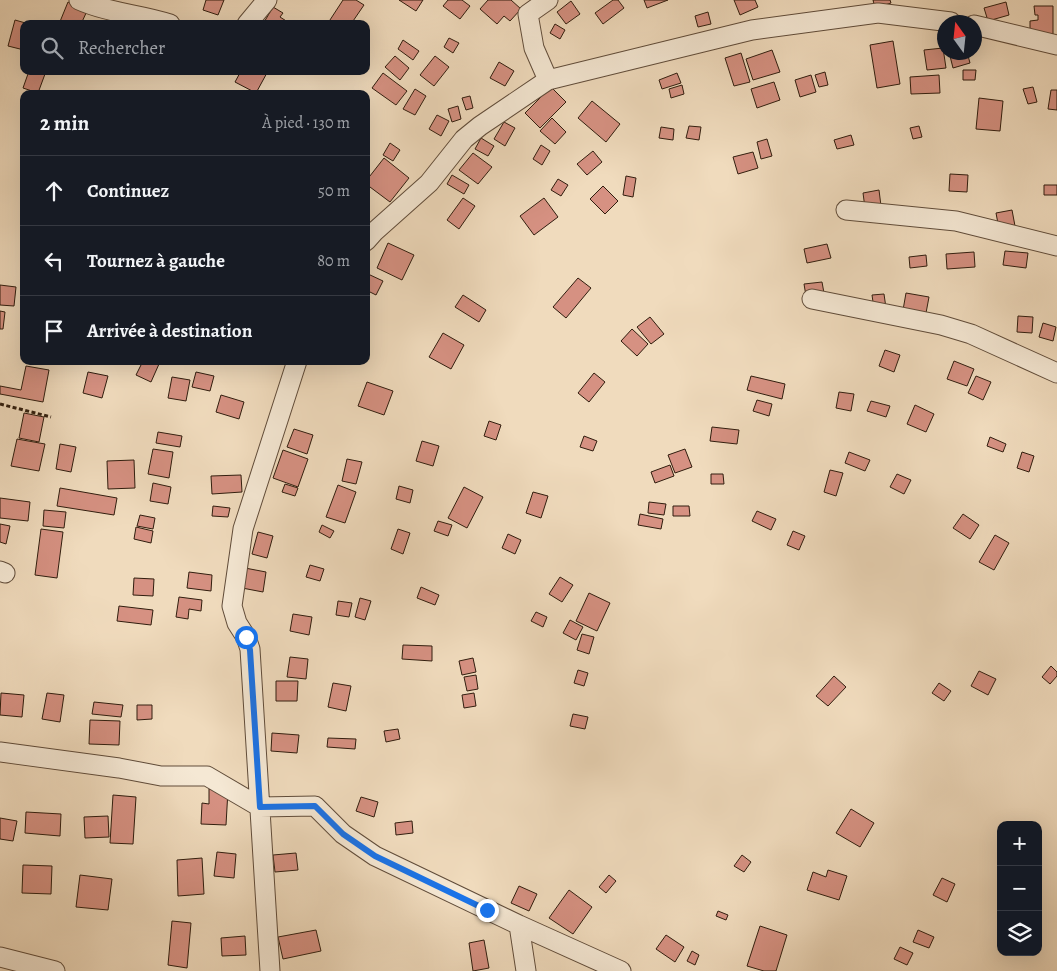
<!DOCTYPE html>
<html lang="fr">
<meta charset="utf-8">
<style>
:root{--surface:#171b24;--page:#20242c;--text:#f1f3f6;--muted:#9ea1a6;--line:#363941}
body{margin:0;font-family:Alegreya,serif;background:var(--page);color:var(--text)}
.controls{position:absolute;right:15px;bottom:15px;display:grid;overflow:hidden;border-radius:10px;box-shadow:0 5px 20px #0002}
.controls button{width:45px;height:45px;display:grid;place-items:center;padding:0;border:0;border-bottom:1px solid var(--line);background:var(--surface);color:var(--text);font:25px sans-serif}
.compass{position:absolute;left:937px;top:15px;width:45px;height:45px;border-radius:50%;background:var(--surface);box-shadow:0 5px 20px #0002;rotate:345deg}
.stop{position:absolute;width:15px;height:15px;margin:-11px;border:4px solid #1a73e8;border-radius:50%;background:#fff}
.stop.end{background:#1a73e8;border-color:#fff;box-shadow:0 1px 5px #0008}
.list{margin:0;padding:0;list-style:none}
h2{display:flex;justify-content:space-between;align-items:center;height:65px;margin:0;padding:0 20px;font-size:21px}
h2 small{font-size:16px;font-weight:400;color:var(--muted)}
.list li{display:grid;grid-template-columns:32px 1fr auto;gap:15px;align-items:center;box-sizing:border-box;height:70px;padding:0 20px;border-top:1px solid var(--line)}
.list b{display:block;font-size:19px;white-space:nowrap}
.list em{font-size:16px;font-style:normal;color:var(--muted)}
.icon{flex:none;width:28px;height:28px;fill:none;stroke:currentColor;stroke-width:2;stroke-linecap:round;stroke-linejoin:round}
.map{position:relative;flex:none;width:1057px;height:971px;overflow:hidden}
.search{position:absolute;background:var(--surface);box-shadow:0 5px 20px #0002;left:20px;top:20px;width:350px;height:55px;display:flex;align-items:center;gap:12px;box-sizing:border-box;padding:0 18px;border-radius:10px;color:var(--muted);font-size:19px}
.panel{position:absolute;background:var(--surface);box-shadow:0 5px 20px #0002;left:20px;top:90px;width:350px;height:275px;border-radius:10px}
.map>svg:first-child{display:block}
</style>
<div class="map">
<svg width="1057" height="971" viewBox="0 0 1057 971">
<rect width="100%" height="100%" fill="#f0dbbd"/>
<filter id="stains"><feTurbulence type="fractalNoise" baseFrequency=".004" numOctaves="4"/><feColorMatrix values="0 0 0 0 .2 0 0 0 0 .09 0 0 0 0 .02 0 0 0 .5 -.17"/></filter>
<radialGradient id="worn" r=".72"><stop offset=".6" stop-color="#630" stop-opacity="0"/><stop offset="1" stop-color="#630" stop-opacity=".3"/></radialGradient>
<path fill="#d69182" stroke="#301d0e" d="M206 0H224L218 15 203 10Z
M343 0H356L364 5 351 24H329L328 23Z
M399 0H423L416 11Z
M448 0H462L470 6 460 19 443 6Z
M488 0H511L521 9 510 21 504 16 497 24 480 9Z
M613 0H618L624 8 603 24 595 13Z
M644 0H668L647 8Z
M734 0H755L758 7 740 15Z
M873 0H890L891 3 875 8Z
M571 1 580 14 566 24 557 12Z
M68 2 87 11 81 24H59Z
M1006 2 1009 15 988 21 984 8Z
M1034 6H1053V34H1030V21L1038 20V15H1035Z
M273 7 283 13 280 17 291 24H263Z
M708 12 711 24 698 27 695 16Z
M15 20 29 24H24V50L8 46Z
M555 24 565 30 560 39 550 33Z
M449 38 459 43 453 53 444 47Z
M403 40 419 51 413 60 398 49Z
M893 41 900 84 877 88 870 45Z
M943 48 946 68 927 70 924 50Z
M772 50 780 72 753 80 746 59Z
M960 52H967L970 63 953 68 950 56Z
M741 53 750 82 734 86 725 58Z
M395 56 409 68 400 80 385 67Z
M435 56 449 67 434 86 420 75Z
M499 62 514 71 505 86 490 78Z
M963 70H976L975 80H963Z
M29 71H39L45 74 38 93 23 88Z
M241 71H268L256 93 235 82Z
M825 72 828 85 819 87 815 75Z
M383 73 407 91 396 105 372 88Z
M677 73 681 83 662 89 659 80Z
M811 75 816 92 800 97 795 80Z
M939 75 940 93 911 94 910 77Z
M774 82 780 100 757 108 751 89Z
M682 85 684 94 671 98 669 89Z
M551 87 566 102 540 128 525 113Z
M1033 87 1037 102 1028 104 1023 89Z
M415 89 426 96 415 115 403 109Z
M1051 90H1057V110L1048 109Z
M470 96 473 108 466 110 462 98Z
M979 98 1003 101 1000 131 976 129Z
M592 101 620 124 606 142 578 118Z
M458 106 461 119 452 122 448 109Z
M437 115 449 121 441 136 429 129Z
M552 118 566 132 555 144 540 131Z
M504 122 515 128 505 146 494 139Z
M689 126 701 127 699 140 686 138Z
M919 126 922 137 913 139 910 128Z
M661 127 674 129 673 140 659 138Z
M851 135 854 145 837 149 834 140Z
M481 138 494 146 488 156 475 149Z
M767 139 772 156 761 159 757 142Z
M390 143 400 150 393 161 383 155Z
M541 145 550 151 542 165 533 159Z
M593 151 602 162 587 175 577 164Z
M753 152 758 168 738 174 733 157Z
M473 153 492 167 478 184 459 170Z
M384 158 409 178 390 202 366 184V181Z
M950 174 968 175 967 192 949 191Z
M452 175 469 185 464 194 447 184Z
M626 176 636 178 633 197 623 195Z
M558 179 568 185 561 196 551 190Z
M1044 185H1057V195H1044Z
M603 186 618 201 605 214 590 199Z
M879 190 881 206 865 208 863 193Z
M463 198 475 206 459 229 447 220Z
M544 198 558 217 534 235 520 216Z
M1012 210 1015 226 999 229 996 213Z
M388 243 414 255 402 280 377 268Z
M827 244 831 258 807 263 804 249Z
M1005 251 1028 253 1026 268 1003 265Z
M974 252 975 267 947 269 946 254Z
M926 255 927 266 910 268 909 257Z
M368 274 383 281 376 295 366 290Z
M578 278 591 288 566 318 553 307Z
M822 282 824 293 806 296 804 284Z
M0 285 16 287 14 306 0 305Z
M906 293 929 297 926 313 903 310Z
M884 294 886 308 874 309 872 295Z
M463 295 486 310 479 322 455 307Z
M0 311 5 312 3 329H0Z
M1018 316 1033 317 1032 333 1017 332Z
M650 317 664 334 651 344 637 327Z
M1043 323 1056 327 1053 341 1039 337Z
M632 329 648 344 637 356 621 341Z
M443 333 464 345 451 369 429 357Z
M885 350 900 355 894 372 879 366Z
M143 361H153L159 364 151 382 136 375Z
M954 361 974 369 967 386 947 379Z
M26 366 49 370 43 402 0 394V386L21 390Z
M88 372 108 376 102 398 83 393Z
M196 372 214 376 210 391 192 387Z
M594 373 605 382 589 402 578 393Z
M751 376 785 384 782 399 747 390Z
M976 376 991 382 983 400 968 393Z
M172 377 190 380 186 401 168 398Z
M367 382 393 391 384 415 358 406Z
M839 392 854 394 851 411 836 408Z
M221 395 244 402 239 419 216 412Z
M757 400 772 404 769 416 753 411Z
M871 401 890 406 886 417 867 411Z
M915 405 934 414 926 432 907 424Z
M24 413 44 417 39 442 19 438Z
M489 421 501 425 496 440 484 436Z
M712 427 739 430 737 444 710 441Z
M294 429 313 435 307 454 287 447Z
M158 432 182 436 180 447 156 443Z
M584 436 597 441 593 451 580 447Z
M990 437 1006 444 1003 452 987 446Z
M17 439 45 444 39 471 11 466Z
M422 441 439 446 433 466 416 461Z
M60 444 76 447 71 472 56 469Z
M153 449 173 452 169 478 148 474Z
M685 449 692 467 675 473 668 455Z
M283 450 308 459 298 487 273 478Z
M849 452 870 460 865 471 845 463Z
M1022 452 1034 456 1029 472 1017 468Z
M347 459 362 462 356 484 342 481Z
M134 460 135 488 108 489 107 461Z
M670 465 674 476 655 483 651 472Z
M830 470 843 473 836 496 824 492Z
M711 474H723L724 484H711Z
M897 474 911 480 904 494 890 487Z
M241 475 242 492 212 494 211 476Z
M153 483 171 487 168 504 150 501Z
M285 484 298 488 295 496 282 492Z
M338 485 356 492 345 523 326 517Z
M399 486 413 490 410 503 396 499Z
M464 487 483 497 467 528 448 518Z
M60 488 117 498 114 515 57 506Z
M533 492 548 496 541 518 526 513Z
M0 498 30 502 28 521 0 518Z
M649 502 666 504 664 515 648 513Z
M213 506 230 508 228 517 212 516Z
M673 506H689L690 516H673Z
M44 510 66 512 64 528 43 526Z
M757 511 776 519 771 530 752 521Z
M640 514 663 519 661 529 638 525Z
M963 514 979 525 970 539 953 528Z
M140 515 155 518 153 529 137 526Z
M438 521 452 525 448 536 434 531Z
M0 524 10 526 6 544 0 542Z
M322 525 334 531 330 538 319 532Z
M136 527 153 531 151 543 134 539Z
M41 529 63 532 57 578 35 575Z
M398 529 410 533 403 554 391 549Z
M793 531 805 536 799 550 787 545Z
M258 532 273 536 267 558 252 554Z
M508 534 521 540 515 554 502 548Z
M995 535 1009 543 994 570 979 562Z
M310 565 324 569 320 581 306 577Z
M245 568 266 572 263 592 242 588Z
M189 572 212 575 211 591 187 588Z
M560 577 573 585 562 602 549 594Z
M134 578 154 579 153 596 133 595Z
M421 587 439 595 435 605 417 598Z
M589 593 610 603 597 631 576 621Z
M179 597 202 600 201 611 189 609 188 619 176 617Z
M360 598 371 601 365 620 355 617Z
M338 601 352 603 349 617 336 615Z
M119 606 153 610 151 625 117 621Z
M536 612 547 617 543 627 531 621Z
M293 614 312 617 309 635 290 631Z
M570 620 583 627 576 640 563 633Z
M582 634 594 637 589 654 577 650Z
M403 645 432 646V661L402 659Z
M290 657 308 659 306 679 287 677Z
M473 658 476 672 462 675 459 661Z
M1051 666 1057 672V676L1050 684 1042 677Z
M578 670 588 673 584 686 574 683Z
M979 671 996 679 988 695 971 686Z
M476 675 478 689 467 691 464 677Z
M834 676 846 687 828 706 816 696Z
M276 681H298L297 701H276Z
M333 683 351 686 346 711 328 707Z
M939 683 951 691 944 701 932 693Z
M1 693 24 695 22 717 0 715Z
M47 693 64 695 60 722 42 719Z
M474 693 476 706 464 708 462 695Z
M94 702 123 705 121 717 92 714Z
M137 705H152V719L137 720Z
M573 714 588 717 585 729 570 726Z
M90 720 120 721 119 745 89 744Z
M398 729 400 739 386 742 384 731Z
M272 733 299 735 297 753 271 751Z
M328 738 356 739 355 749 327 747Z
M209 789 228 790 226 825 201 824 202 803 209 804Z
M113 795 136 797 133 844 110 843Z
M361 797 378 802 374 817 356 811Z
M851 809 874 823 860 847 836 833Z
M26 812 61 814 60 836 25 833Z
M108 816 109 837 85 838 84 817Z
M0 818 17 821 13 841 0 839Z
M412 821 413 833 396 835 395 823Z
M217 852 236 854 234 878 214 876Z
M296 853 298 870 275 872 273 855Z
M742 855 751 862 744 872 734 866Z
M202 858 204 894 178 896 177 860Z
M23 865 52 866 51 894 22 893Z
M828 870 847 876 839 900 807 890 813 872 826 877Z
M80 875 112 879 108 910 76 907Z
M609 875 616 881 606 893 599 887Z
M942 878 955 884 947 902 933 895Z
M519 886 537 894 529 911 511 903Z
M569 890 592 907 573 934 549 918Z
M718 911 728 915 726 920 716 916Z
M172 921 191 923 187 968 168 965Z
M760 926 787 935 776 971H764L747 966Z
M316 930 321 951 283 959 278 937Z
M918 930 934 937 929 948 913 942Z
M666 935 684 947 675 962 656 949Z
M245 936 246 955 222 956 221 938Z
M484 940 489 968 473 971 469 943Z
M900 947 913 953 907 965 894 959Z
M692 951 699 955 695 965 687 961Z"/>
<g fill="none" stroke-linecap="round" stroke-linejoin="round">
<defs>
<path id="minor" d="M79 0C108 13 140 14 170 24
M247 24 267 0
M974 25 1057 45
M548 80 534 48 528 14 548 0
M846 210 956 221 1057 246
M366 241 374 232 429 183 464 139 480 126 548 80 752 30 878 13 951 22
M812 299 941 325 971 334 1057 373
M0 571 5 573
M0 752 119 768 161 776H207L260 807 315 806 343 834 375 856 519 925 621 971
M519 925 526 971
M0 957 55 971
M270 971 250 649 246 637 237 623 232 606 243 529 297 361"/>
</defs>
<use href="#minor" stroke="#604c3a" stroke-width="21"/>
<path stroke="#301d0e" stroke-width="3" stroke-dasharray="4 2.5" stroke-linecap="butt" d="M0 404 51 417"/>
<use href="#minor" stroke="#f5e8d4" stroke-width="19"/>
</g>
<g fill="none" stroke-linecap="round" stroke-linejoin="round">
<path stroke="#1a73e8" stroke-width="6" d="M246 637 250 650 260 807 315 806 343 834 375 856 487 910"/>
</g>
<rect width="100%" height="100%" filter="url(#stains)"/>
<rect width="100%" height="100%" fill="url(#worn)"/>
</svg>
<div class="controls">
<button>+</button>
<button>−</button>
<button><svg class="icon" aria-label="layers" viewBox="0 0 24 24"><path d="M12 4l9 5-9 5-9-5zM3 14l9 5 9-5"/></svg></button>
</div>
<svg class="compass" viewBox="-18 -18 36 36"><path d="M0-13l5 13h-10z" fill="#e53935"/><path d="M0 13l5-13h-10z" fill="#9ea1a6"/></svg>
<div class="stop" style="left:246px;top:637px"></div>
<div class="stop end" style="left:487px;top:910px"></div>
<div class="search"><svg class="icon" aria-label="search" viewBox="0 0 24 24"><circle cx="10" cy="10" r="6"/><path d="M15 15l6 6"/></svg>Rechercher</div>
<section class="panel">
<h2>2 min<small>À pied · 130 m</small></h2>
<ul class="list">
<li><svg class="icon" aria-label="ahead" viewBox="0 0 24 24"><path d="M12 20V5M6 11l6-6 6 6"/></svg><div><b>Continuez</b></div><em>50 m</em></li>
<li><svg class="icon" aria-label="left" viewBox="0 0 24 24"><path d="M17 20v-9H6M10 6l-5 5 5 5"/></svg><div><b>Tournez à gauche</b></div><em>80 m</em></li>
<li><svg class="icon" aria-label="arrive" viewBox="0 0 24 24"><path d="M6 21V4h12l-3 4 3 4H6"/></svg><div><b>Arrivée à destination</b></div></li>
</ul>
</section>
</div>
